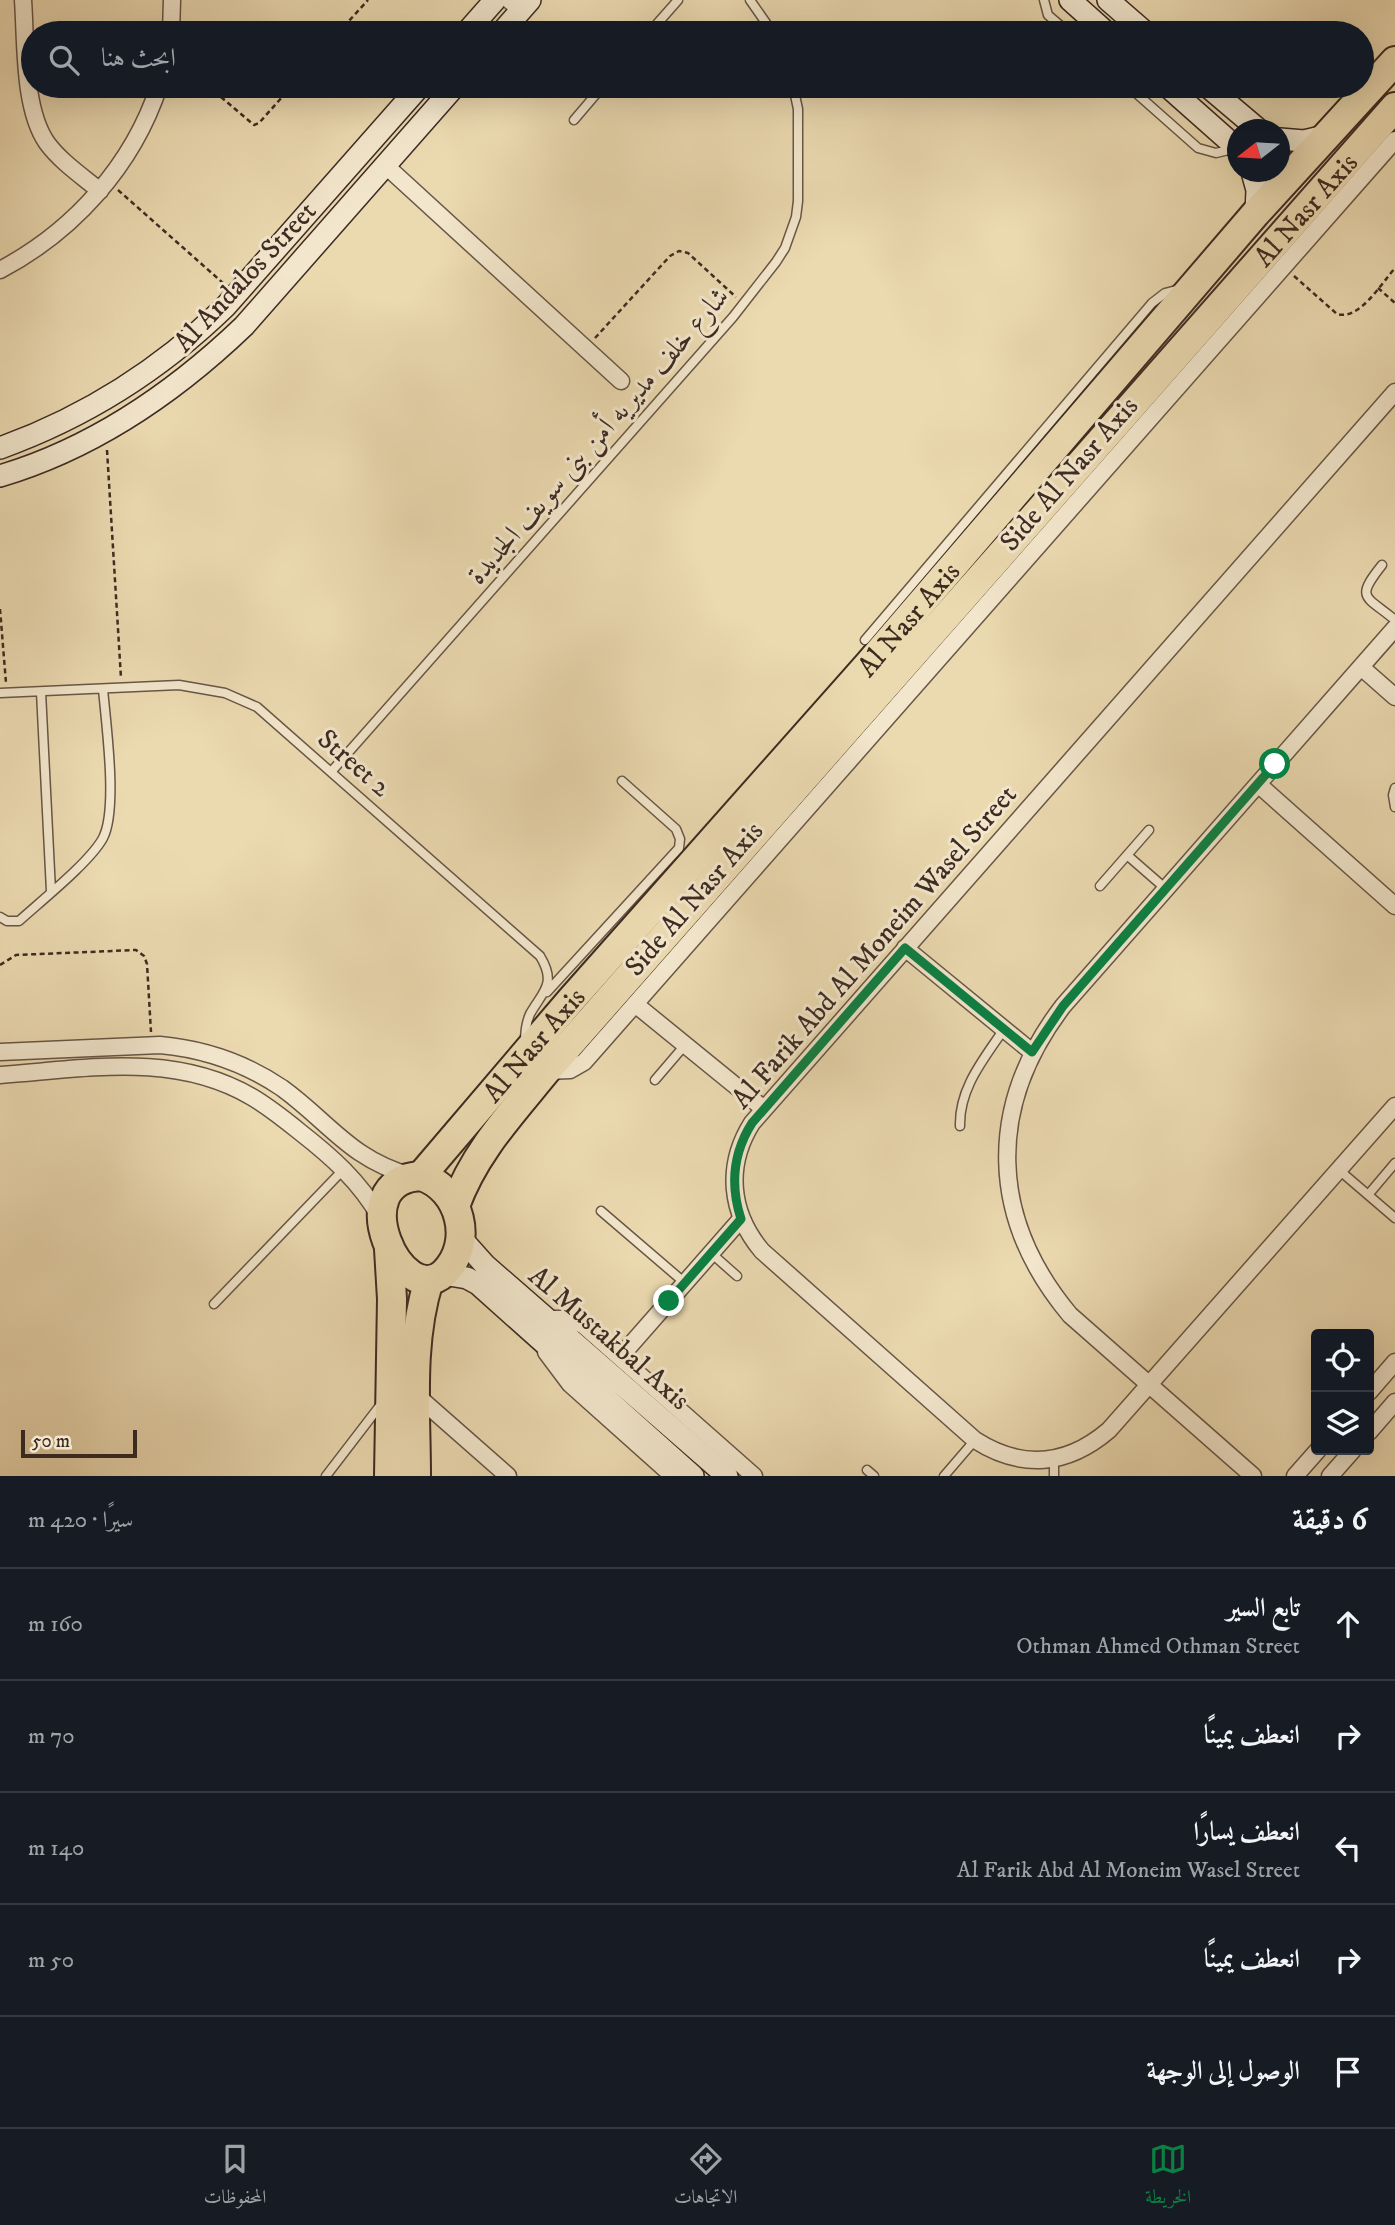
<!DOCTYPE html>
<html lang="ar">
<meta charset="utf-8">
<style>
:root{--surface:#171b24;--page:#242831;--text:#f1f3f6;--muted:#9ea1a6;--line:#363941;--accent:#0b8043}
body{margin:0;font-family:"IM FELL DW Pica",Amiri,serif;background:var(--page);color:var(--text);direction:rtl}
.controls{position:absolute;right:21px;bottom:21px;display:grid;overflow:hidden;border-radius:7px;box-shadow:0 7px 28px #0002}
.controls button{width:63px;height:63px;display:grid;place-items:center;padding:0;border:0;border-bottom:2px solid var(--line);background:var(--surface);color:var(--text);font:35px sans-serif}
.compass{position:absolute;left:1227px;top:119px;width:63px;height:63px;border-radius:50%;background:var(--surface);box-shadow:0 7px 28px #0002;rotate:253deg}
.scale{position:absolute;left:21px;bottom:18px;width:116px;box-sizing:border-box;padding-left:7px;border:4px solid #3d2b22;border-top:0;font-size:19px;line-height:24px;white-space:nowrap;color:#3d2b22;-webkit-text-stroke:5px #f2e6cc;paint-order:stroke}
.stop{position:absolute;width:21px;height:21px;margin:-16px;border:5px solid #0b8043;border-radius:50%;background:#fff}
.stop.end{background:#0b8043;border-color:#fff;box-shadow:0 2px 7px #0008}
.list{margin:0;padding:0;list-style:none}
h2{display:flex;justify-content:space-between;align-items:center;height:91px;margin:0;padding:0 28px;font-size:30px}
h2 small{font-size:23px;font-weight:400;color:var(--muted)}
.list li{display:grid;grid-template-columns:46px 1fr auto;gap:21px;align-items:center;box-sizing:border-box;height:112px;padding:0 28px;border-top:2px solid var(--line)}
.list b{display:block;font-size:26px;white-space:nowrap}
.list p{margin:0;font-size:23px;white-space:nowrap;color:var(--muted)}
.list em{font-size:23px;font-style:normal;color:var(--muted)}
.icon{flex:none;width:38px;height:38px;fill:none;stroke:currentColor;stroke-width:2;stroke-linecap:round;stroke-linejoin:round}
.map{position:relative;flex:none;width:1395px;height:1476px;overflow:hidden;direction:ltr}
.search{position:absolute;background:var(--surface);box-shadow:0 7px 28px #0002;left:21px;right:21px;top:21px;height:77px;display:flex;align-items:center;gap:18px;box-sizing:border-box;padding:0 24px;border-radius:38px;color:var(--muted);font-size:26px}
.sheet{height:651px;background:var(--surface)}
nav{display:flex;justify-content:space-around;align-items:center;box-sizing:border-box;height:98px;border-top:2px solid var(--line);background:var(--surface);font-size:19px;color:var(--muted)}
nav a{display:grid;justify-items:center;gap:4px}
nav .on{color:var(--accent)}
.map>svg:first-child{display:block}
</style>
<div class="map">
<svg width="1395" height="1476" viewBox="0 0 1395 1476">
<rect width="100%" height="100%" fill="#ebd9b0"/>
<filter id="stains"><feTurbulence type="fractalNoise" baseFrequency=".00286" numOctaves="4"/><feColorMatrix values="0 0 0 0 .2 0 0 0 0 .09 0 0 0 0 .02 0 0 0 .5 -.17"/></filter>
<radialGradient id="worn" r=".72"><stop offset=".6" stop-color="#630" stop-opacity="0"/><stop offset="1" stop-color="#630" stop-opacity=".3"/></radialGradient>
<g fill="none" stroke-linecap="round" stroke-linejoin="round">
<defs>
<path id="lane" d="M750 0 773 33
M1044 0 1048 15 1069 33
M649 33 678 0
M232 86H236
M1128 86 1198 148 1216 153 1233 149
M574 120 603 86
M1382 565C1355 599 1365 595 1395 620
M865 640 1152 303 1165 293 1180 289
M41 692 51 891
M0 693 179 685 225 693 257 707 540 956C557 984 543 991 530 1014 526 1023 525 1032 525 1042
M331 772 733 317 776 262 785 248 796 217 798 201V109L793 86
M1395 788 1393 795 1395 807
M1127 855 1166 889
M1100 886 1149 830
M0 917 7 921H19C41 901 90 862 103 838 118 809 106 724 103 689
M547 992 679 848 680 839 676 829 622 781
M655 1080 685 1045
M960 1126C959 1088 984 1059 1004 1029
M1339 1170 1395 1218
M1368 1195 1395 1163
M601 1211 685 1283
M711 1253 737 1276
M214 1304 343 1170
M867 1470 874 1476
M326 1476 382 1403
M944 1476 975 1440
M1054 1476V1459"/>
<path id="street" d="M23 0C26 42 23 109 47 143 61 162 82 176 100 191
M509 0 521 10
M171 33 172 0
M385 165 621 381
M0 270C74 231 133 165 159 86
M1395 392 752 1123C725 1166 730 1213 762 1251L975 1440C1022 1470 1067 1466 1109 1430L1395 1106
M1361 667 1395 697
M1258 784 1395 906
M905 948 1032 1052
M635 1004 764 1109
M0 1052 160 1045C204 1049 245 1063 282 1088 329 1122 350 1159 411 1176
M546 1071 570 1070 584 1062 1395 140
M0 1075C85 1069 174 1051 252 1097 269 1107 284 1119 300 1132 332 1157 359 1181 380 1217
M548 1319H568L583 1325 754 1476
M546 1352 570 1384 673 1476
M620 1357 741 1219
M1369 1392 1395 1362
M416 1395 508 1476
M1369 1432 1395 1402
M1253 1476 1070 1315C989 1218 986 1107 1063 1006L1395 628
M1295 1476 1318 1450
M1330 1476 1353 1450"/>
<path id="secondary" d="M1070 0 1107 33
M1108 0 1146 33
M466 33 495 0
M501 33 530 0
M1167 86 1238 149
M1207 86 1259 130
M1280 139 1304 141 1325 136
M1252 172 1257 190 1256 213
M0 448C86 417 159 371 225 307L420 86
M0 476C94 448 174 393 244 326L455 86
M460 1237 485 1265 727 1476
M443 1274 467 1278 478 1284 693 1476"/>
<g id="highway">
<path id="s1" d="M421 1176 571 1000 868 665 1256 213 1395 61"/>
<path d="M421 1176C460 1188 475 1243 444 1273 402 1312 341 1180 421 1176Z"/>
<path id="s2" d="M455 1206C474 1153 511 1114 546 1071L1395 107"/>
<path d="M389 1249 392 1299 389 1476"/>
<path d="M416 1476C416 1411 409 1343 429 1280"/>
</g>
</defs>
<use href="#lane" stroke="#685646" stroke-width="11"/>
<use href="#street" stroke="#685646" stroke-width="19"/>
<use href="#secondary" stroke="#3d2b22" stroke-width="24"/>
<use href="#highway" stroke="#3d2b22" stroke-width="32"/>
<path stroke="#3d2b22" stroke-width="2.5" stroke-dasharray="5 3.5" stroke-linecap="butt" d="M338 33 368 0
M208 86 254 125 259 123 292 86
M118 190 223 283
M1294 276 1337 314C1359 321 1381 284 1395 268
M1378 288 1395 303
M595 338 670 256 679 251 688 253 736 297
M107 450 121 678
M0 609 6 683
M0 965 16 955 136 950 144 956 147 964 151 1032"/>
<use href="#lane" stroke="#f2e6cc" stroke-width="8"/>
<use href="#street" stroke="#f2e6cc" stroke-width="16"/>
<use href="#secondary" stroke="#f2e6cc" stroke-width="21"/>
<use href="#highway" stroke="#ebd9b0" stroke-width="28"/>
</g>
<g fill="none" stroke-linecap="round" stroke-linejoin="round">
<path stroke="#0b8043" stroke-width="9" d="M669 1301 741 1219C730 1185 733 1153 752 1123L905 948 1032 1052 1063 1006 1275 764"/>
</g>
<g text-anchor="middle" stroke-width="6" stroke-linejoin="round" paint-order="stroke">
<g font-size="28" fill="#3d2b22" stroke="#f2e6cc">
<text dy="10" stroke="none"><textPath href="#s2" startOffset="1312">Al Nasr Axis</textPath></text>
<text transform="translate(244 276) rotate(-47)" y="10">Al Andalos Street</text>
<text transform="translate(597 435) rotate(-49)" y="10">شارع خلف مديريه أمن بنى سويف الجديدة</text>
<text transform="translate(1068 473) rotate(-49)" y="10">Side Al Nasr Axis</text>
<text dy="10" stroke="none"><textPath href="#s1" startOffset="740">Al Nasr Axis</textPath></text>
<text transform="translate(355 762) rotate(41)" y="10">Street 2</text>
<text transform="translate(693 898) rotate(-49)" y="10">Side Al Nasr Axis</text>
<text transform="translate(873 946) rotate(-49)" y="10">Al Farik Abd Al Moneim Wasel Street</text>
<text dy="10" stroke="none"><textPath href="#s1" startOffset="173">Al Nasr Axis</textPath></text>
<text transform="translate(610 1337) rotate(41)" y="10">Al Mustakbal Axis</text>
</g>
</g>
<rect width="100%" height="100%" filter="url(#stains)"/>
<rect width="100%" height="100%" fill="url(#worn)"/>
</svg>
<div class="controls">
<button><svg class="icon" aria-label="locate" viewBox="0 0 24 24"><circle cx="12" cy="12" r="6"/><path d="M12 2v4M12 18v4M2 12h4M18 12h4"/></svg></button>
<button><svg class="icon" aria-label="layers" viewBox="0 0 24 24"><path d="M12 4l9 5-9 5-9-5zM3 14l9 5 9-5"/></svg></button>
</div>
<svg class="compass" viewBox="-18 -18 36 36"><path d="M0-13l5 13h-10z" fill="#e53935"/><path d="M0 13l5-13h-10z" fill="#9ea1a6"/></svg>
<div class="scale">50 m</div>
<div class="stop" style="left:1275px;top:764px"></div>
<div class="stop end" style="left:669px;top:1301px"></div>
<div class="search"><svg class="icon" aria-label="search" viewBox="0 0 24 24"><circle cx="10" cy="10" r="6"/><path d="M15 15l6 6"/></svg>ابحث هنا</div>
</div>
<section class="sheet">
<h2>6 دقيقة<small>سيرًا · 420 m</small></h2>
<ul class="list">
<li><svg class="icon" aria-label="ahead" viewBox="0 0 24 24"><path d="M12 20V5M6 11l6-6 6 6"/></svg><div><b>تابع السير</b><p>Othman Ahmed Othman Street</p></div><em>160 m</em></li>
<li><svg class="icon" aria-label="right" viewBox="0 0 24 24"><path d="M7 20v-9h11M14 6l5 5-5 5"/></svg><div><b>انعطف يمينًا</b></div><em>70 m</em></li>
<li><svg class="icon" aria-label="left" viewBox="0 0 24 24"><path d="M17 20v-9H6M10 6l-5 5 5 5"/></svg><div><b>انعطف يسارًا</b><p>Al Farik Abd Al Moneim Wasel Street</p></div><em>140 m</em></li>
<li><svg class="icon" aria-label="right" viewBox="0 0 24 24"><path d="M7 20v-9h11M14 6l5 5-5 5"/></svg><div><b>انعطف يمينًا</b></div><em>50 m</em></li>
<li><svg class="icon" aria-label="arrive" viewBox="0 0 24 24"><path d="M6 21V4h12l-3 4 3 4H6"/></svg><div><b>الوصول إلى الوجهة</b></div></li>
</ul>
</section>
<nav>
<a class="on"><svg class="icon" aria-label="map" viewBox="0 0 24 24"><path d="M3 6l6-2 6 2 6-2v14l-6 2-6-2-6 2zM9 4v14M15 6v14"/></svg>الخريطة</a>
<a><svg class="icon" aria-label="directions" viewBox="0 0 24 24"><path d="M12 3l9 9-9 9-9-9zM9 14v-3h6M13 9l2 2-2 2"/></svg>الاتجاهات</a>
<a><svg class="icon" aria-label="saved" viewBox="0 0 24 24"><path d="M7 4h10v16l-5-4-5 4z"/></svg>المحفوظات</a>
</nav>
